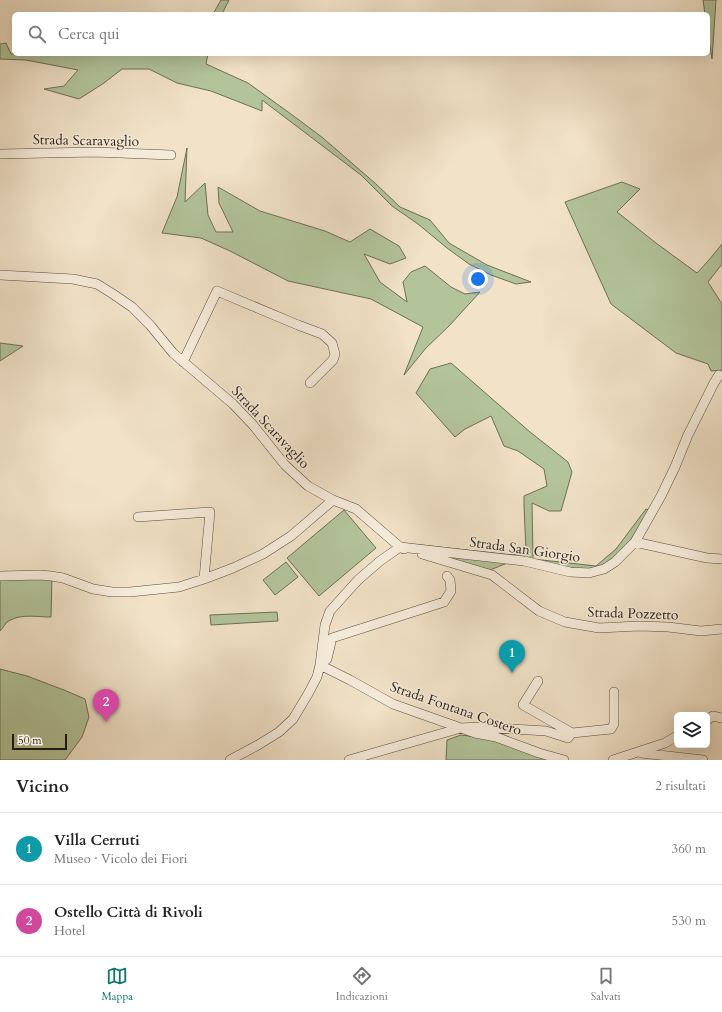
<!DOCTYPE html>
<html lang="it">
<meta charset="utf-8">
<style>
:root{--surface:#fff;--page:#f2f2f2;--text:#202124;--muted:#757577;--line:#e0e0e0;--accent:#0f766e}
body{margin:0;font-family:Cardo,serif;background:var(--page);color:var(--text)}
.controls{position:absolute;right:12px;bottom:12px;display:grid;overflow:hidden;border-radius:6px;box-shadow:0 4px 16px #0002}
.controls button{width:36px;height:36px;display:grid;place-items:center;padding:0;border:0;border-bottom:1px solid var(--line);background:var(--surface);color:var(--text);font:20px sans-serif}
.scale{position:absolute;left:12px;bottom:10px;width:55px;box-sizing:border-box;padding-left:4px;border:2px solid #251d14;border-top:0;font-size:11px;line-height:14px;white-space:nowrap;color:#251d14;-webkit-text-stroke:3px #f6ecdb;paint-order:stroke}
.you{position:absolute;left:478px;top:279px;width:14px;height:14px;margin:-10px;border:3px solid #fff;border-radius:50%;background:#1a73e8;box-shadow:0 0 0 6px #1a73e833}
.badge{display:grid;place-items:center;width:26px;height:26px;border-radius:50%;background:var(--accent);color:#fff;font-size:13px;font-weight:700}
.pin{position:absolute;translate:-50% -33px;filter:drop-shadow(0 1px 2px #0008)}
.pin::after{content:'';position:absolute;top:21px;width:14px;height:12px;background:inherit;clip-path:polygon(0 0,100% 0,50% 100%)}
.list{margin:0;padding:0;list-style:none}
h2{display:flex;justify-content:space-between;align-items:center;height:52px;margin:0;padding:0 16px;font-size:17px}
h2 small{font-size:13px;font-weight:400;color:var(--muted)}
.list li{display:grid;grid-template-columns:26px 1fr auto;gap:12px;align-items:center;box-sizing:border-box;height:72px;padding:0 16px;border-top:1px solid var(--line)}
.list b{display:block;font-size:15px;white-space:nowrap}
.list p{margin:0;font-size:13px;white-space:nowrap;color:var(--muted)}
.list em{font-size:13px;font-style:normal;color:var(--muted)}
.icon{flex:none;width:22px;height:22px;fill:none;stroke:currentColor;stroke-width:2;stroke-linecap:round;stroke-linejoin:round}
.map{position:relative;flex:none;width:722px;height:760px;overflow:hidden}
.search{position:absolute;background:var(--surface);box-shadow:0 4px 16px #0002;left:12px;right:12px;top:12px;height:44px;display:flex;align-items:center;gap:10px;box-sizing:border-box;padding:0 14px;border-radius:6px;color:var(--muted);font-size:15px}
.sheet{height:196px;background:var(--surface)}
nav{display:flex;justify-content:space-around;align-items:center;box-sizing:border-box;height:56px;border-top:1px solid var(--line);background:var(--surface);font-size:11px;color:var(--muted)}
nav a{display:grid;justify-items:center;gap:2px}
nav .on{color:var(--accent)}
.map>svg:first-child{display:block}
</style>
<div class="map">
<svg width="722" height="760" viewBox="0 0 722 760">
<rect width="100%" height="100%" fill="#f1e2c8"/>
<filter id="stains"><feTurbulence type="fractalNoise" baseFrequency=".005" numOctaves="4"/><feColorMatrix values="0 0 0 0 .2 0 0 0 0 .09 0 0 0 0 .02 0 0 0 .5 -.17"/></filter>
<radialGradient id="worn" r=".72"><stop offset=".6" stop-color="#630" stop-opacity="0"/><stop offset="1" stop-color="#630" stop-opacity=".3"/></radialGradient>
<path fill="#b3c49b" stroke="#6c7058" d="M221 0H229L222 14H213Z
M703 0H716L712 59 708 34V14H705Z
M6 43 11 54H208L206 64 248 83 295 117 323 138 376 184 400 207 430 220 449 243 487 265 531 282 516 284 491 275 469 264 447 248 418 224 392 206 361 175 262 100V111L211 91 177 83 149 69H122L104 83 79 99 44 89 64 86 78 70 26 60 0 59V44Z
M187 148 185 202 205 183 208 215 216 232H233L219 203 218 187 260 211 325 231 350 242 370 229 399 246 406 258 390 264 364 254 380 282 407 302 403 282 411 272 425 266 451 287 465 294 480 292 449 326 426 348 404 375 423 327 371 299 288 281 230 251 201 238 162 233 177 197Z
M622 182 640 189 617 212 656 243 697 273 709 260 722 244V264L708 282 722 304V370L711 371 708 364 676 353 611 304 565 202Z
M0 343 23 346 0 361Z
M451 363 530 432 568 462 572 472 561 511H549L532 503 533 559 596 566 616 549 646 509 649 510 625 549 604 566 582 570 520 558 490 570 441 556 420 545 513 555 526 551 524 505V496L547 486 544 469 518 451 504 446 491 416 465 429 455 437 416 393 430 369Z
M344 510 376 548 319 596 287 558Z
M286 562 298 577 275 595 263 580Z
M0 576H52L51 617C36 617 18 613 6 623 4 626 2 629 0 631Z
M277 612 278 621 211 625 210 615Z
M0 669 27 676 64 690 85 699 89 717 82 737 65 760H0Z
M461 735C493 738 525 750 555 760H446L447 740Z"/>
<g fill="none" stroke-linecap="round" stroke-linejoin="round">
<defs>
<path id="minor" d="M0 154 95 152 171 155
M0 275 73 279 97 284 113 294 132 307 150 325 173 353 233 404 253 425 285 465 308 486 333 500 356 509 400 547 524 561 570 572 589 573 604 569 615 562 635 542 661 496 675 467 688 435 714 383 719 375
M183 362 217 291 298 325 322 334 332 343 335 354 333 360 310 383
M138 517 210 512 204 579
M635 542 707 558 722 559
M422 554 492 575 539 611 565 622 599 628 639 626 668 627 701 631 722 629
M0 576 40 575 51 576 63 578 93 589 112 592H130L179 587 204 579 233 568 263 554 291 536 333 500
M321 664 327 659 332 638 444 602 451 591 450 580 447 576
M320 665 350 680 393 704 475 733 496 737 539 753 564 760
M538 681 523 705 572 733
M707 720 713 716 722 718
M641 753 703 760
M230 760 258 745 279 732 293 719 308 694 317 677 320 665 325 625 330 611 358 580 380 561 400 547 404 549
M349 760 461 728 478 727 546 731 568 738 572 733 611 729 614 724V692
M613 760 665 743 677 736"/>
</defs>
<use href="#minor" stroke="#584e41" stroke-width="10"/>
<use href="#minor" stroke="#f6ecdb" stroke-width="9"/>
</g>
<g text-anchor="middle" stroke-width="3" stroke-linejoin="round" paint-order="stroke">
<g font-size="14" fill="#251d14" stroke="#f6ecdb">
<text transform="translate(86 140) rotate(1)" y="5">Strada Scaravaglio</text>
<text transform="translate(271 427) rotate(47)" y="5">Strada Scaravaglio</text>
<text transform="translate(525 549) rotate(8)" y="5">Strada San Giorgio</text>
<text transform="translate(633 613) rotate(2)" y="5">Strada Pozzetto</text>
<text transform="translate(456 708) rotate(19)" y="5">Strada Fontana Costero</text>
</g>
</g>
<rect width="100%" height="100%" filter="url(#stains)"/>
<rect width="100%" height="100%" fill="url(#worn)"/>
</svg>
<div class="controls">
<button><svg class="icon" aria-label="layers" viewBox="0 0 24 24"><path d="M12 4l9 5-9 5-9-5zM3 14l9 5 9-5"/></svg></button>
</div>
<div class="scale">50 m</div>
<div class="you"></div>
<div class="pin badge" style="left:512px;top:673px;background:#0f9aa8">1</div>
<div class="pin badge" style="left:106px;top:722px;background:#d1479c">2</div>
<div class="search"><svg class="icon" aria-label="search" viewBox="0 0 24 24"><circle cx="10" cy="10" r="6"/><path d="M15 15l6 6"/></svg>Cerca qui</div>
</div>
<section class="sheet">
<h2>Vicino<small>2 risultati</small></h2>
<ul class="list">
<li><span class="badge" style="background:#0f9aa8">1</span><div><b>Villa Cerruti</b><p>Museo · Vicolo dei Fiori</p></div><em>360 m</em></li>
<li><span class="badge" style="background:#d1479c">2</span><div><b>Ostello Città di Rivoli</b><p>Hotel</p></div><em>530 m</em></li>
</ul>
</section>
<nav>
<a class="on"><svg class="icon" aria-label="map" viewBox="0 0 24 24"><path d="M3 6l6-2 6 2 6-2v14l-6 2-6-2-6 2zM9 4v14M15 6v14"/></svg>Mappa</a>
<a><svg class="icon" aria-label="directions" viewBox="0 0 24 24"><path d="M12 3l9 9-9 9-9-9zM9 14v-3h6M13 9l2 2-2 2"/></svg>Indicazioni</a>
<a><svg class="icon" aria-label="saved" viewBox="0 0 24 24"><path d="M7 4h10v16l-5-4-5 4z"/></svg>Salvati</a>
</nav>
